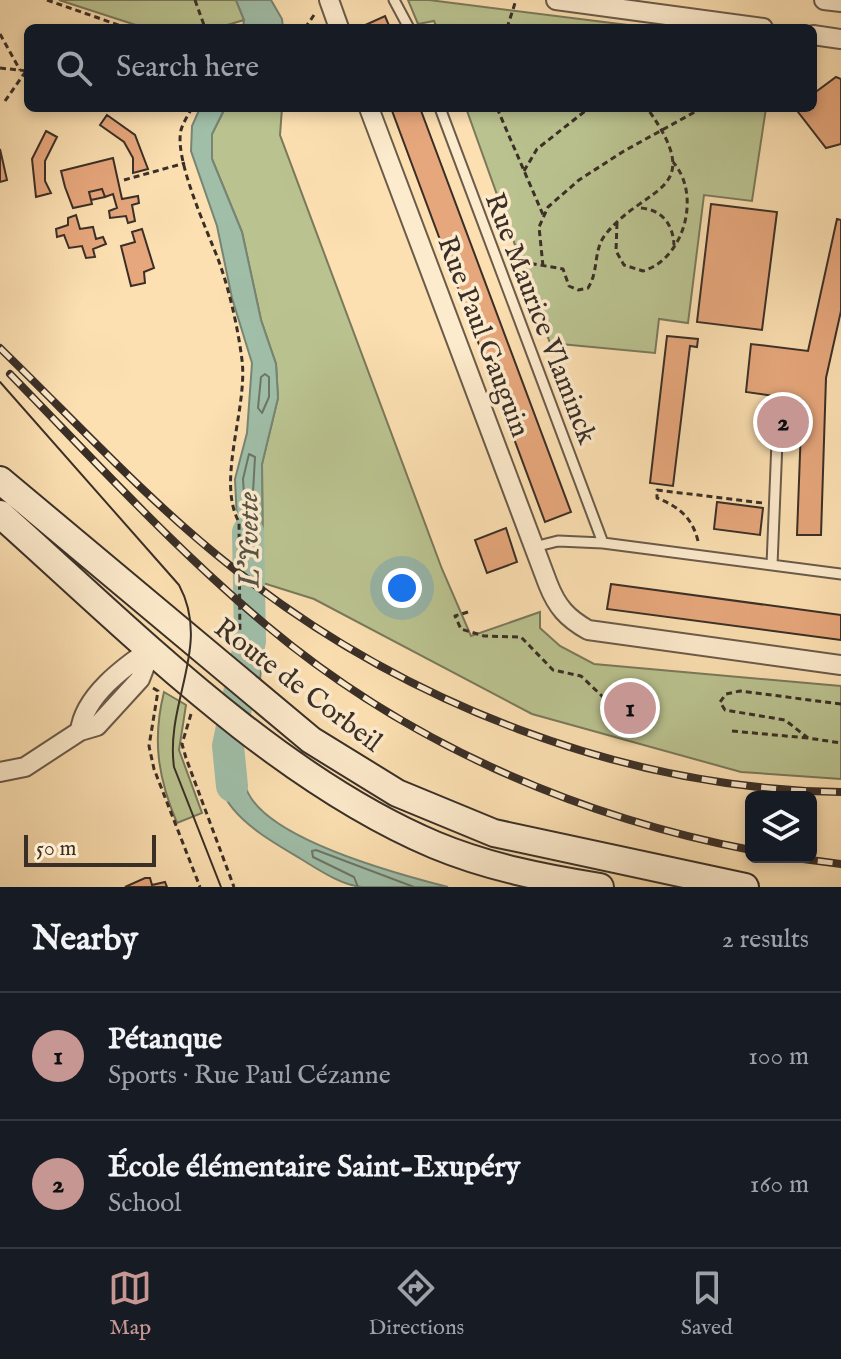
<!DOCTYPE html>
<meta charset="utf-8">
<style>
:root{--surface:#171b24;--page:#20242c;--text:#f1f3f6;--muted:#9ea1a6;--line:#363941;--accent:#c59692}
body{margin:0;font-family:"IM FELL English",serif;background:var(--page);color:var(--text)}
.controls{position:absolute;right:24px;bottom:24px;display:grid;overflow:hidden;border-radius:12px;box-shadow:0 4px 12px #0003}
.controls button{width:72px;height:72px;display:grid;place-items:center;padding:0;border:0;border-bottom:2px solid var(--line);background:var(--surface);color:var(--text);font:40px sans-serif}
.scale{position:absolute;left:24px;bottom:20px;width:132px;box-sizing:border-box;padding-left:8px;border:4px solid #3a2f27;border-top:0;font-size:22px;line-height:28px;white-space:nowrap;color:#3a2f27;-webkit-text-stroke:6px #fdebcd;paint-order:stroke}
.you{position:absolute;left:402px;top:588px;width:28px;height:28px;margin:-20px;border:6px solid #fff;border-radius:50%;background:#1a73e8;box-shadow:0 0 0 12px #1a73e833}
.badge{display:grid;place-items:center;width:52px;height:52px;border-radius:50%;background:var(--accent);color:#111;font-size:26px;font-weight:700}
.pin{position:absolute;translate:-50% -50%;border:4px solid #fff;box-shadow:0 2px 8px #0006}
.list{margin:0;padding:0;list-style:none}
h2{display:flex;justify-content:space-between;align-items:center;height:104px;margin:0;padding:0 32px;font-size:34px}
h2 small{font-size:26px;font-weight:400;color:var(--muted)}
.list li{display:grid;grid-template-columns:52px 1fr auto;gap:24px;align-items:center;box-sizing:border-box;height:128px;padding:0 32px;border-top:2px solid var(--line)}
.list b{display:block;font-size:30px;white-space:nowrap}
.list p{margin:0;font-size:26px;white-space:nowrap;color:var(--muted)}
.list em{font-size:26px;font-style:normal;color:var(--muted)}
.icon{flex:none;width:44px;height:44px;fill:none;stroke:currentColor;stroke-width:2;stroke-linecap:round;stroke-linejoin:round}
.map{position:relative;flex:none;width:841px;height:887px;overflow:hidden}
.search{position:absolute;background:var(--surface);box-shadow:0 4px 12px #0003;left:24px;right:24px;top:24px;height:88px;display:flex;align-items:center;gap:20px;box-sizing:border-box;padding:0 28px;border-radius:12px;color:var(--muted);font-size:30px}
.sheet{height:360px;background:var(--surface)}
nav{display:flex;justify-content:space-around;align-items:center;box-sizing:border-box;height:112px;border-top:2px solid var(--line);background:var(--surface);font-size:22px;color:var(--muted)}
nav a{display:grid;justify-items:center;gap:4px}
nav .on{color:var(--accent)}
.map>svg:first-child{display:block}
</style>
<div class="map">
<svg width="841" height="887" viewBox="0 0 841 887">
<rect width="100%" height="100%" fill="#fce0b2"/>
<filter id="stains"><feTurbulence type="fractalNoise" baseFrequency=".0025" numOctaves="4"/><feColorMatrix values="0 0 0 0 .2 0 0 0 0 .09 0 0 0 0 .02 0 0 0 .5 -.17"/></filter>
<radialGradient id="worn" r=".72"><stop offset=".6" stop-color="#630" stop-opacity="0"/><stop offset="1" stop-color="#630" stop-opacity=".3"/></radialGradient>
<path fill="#bac390" stroke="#7a795c" stroke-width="2" d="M59 0H236L244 20 217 28H145Z
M408 0H429L652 28H437L434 21 418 24Z
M225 108H282L280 135 442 569 471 636 540 612V628L560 646 594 664 841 686V779L741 772 532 714 314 599 263 583 262 464 278 398 276 364 261 320 242 232 212 159V134Z
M466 108H766L752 201 704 195 688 323 659 319 655 353 550 343Z
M164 692 186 705 179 750 202 813 177 823C158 778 152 740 164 692Z"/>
<path fill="#a0bea8" stroke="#778574" stroke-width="2" d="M236 0H271L282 19 283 28H243L244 20Z
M200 108H225L212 134V159L242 232 261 320 276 364 278 398 262 464 263 583 239 564 235 479 247 433 252 363 232 298 217 226 191 151 192 126Z
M240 613 263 631 260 682 238 663Z
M220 735 238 750C240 767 242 784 251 798 280 842 397 874 448 887 420 887 390 887 362 887 341 885 319 870 301 859 251 829 202 803 220 735Z"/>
<path fill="#fce0b2" d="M236 510 242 523 243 572 236 567 233 512Z
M241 609 244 611V647L237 646V611Z"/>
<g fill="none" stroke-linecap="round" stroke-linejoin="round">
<path stroke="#6d7668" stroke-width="2" d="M265 374 269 377V397L262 413 258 408 261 377Z
M249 454 255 457 252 510 248 514 245 510 243 479Z
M358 887 354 877 313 857 312 851 316 850 414 887"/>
<path stroke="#a0bea8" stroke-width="32" d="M232 786 228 746 250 641 248 532"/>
</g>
<path fill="#e7a77c" stroke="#3a2f27" stroke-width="2" d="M385 16 390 28H361V27Z
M836 77 841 79V144L826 148 795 108H813V94Z
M391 108H420L571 512 545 522Z
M107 115 135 135 148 169 133 173V158L124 142 100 125Z
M46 131 57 137 45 161V181L51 193 36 197 32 159Z
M0 149 7 180 0 182Z
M113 158 122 199 138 196 139 203 132 205 135 221 128 223 126 216 110 218 109 211 117 208 113 194 105 197 102 189 89 192 92 204 73 208 65 187 61 171Z
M102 189 105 197 91 200 89 192Z
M711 204 777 212 762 330 697 322Z
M76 215 80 229 93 227 96 239 103 237 106 244 93 249 95 257 86 258 82 246 69 248 64 235 57 237 56 229 68 225V218Z
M837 219 841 220V311L826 378 821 535H797L802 400 746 392 751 344 808 351Z
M142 229 154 268 144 272 145 283 131 286 121 246 135 242 132 232Z
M667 336 698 339 697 347 690 346 673 486 650 483Z
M717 502 763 508 760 535 714 529Z
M506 528 517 562 487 573 475 540Z
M611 584 841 615V640L607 609Z
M145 878H150L152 885 165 882 167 887H125Z"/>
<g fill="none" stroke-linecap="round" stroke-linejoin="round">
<defs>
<path id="lane" d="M394 0 409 28
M440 108 603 543
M534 547 558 541 603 543 841 574
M772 565 778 417"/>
<path id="street" d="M329 0 339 28
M556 0 763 28
M824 0 841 2
M813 35 841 39
M369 108 548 584C557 607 567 618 588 630L841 665
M80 731C84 696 124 667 152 648
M0 772 25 767 80 731 97 726 140 679 152 648"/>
<path id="secondary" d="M0 480 311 740 397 793 494 833 745 887
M0 514C130 630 274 777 435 845 488 867 543 878 600 887"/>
</defs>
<use href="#lane" stroke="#6a5b4a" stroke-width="13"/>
<use href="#street" stroke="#6a5b4a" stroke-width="22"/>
<use href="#secondary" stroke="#3a2f27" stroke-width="30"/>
<path stroke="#3a2f27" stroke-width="3" stroke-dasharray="6 4" stroke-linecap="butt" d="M47 0 127 28
M195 0 205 28
M305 28 314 15
M507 28 516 0
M0 34 20 70
M0 68 28 71
M5 101 26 71
M192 108C188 115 183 123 181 130 174 159 207 230 218 259 229 288 238 328 242 360 248 408 216 481 239 522L240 643 233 644
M497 108 544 217
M524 171 537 149 589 108
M124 180 185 163
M641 208C663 210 673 225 674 245
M617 223 616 251 624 265 643 271C684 259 702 195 673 162
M511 260 563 269 569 286 578 290 588 288C599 271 593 251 605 235 645 184 709 194 647 108
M543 266 539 227 548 207 579 180 624 151 702 108
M698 541C692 517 679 507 657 498V490L763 503
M468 612 455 616 461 629 484 636 521 637 553 670 581 676 603 697 659 713
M153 688 158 691 149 746 154 769 200 887
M841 704 740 691 726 694 720 702 725 710 785 720 808 738 841 743
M191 714 182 744 186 758 234 887
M732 731 808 738"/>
<use href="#lane" stroke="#fdebcd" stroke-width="9"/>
<use href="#street" stroke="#fdebcd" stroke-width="18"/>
<use href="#secondary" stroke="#fdebcd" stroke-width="26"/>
<path stroke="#3a2f27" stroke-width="2" d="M0 382 179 585C212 646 165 702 174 767L221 887"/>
<defs>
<path id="rail" d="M0 348C76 422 149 502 233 568 403 703 623 789 841 792
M10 374C93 459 174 548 266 625 404 741 574 816 751 850
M788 857 841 864"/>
</defs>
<use href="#rail" stroke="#3a2f27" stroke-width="8"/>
<use href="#rail" stroke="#fdebcd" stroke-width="5" stroke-dasharray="15" stroke-linecap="butt"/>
</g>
<g text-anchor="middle" stroke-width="7" stroke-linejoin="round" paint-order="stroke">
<g font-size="28" fill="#3a2f27" stroke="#fdebcd">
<text transform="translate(542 318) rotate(69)" y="10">Rue Maurice Vlaminck</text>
<text transform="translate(485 336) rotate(69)" y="10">Rue Paul Gauguin</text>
<text transform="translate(299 684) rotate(37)" y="10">Route de Corbeil</text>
</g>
<g font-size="30" font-style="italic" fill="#545347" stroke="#fdebcd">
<text transform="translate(248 540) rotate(-91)" y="10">L'Yvette</text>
</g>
</g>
<rect width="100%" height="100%" filter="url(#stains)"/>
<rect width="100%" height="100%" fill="url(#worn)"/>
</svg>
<div class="controls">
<button><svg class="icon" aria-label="layers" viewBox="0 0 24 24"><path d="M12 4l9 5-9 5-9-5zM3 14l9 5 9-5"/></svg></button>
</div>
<div class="scale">50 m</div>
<div class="you"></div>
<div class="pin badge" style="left:630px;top:708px">1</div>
<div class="pin badge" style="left:783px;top:422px">2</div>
<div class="search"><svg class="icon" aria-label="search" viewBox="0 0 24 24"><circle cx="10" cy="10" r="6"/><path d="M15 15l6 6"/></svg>Search here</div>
</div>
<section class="sheet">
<h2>Nearby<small>2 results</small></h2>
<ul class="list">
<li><span class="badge">1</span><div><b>Pétanque</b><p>Sports · Rue Paul Cézanne</p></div><em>100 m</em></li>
<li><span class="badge">2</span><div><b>École élémentaire Saint-Exupéry</b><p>School</p></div><em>160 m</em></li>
</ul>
</section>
<nav>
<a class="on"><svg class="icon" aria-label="map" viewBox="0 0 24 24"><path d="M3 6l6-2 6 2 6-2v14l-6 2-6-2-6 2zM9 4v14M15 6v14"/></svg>Map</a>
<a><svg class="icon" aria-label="directions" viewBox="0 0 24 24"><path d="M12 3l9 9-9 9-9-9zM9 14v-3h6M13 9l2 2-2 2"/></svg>Directions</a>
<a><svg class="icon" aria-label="saved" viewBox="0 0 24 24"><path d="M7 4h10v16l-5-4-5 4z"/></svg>Saved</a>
</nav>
